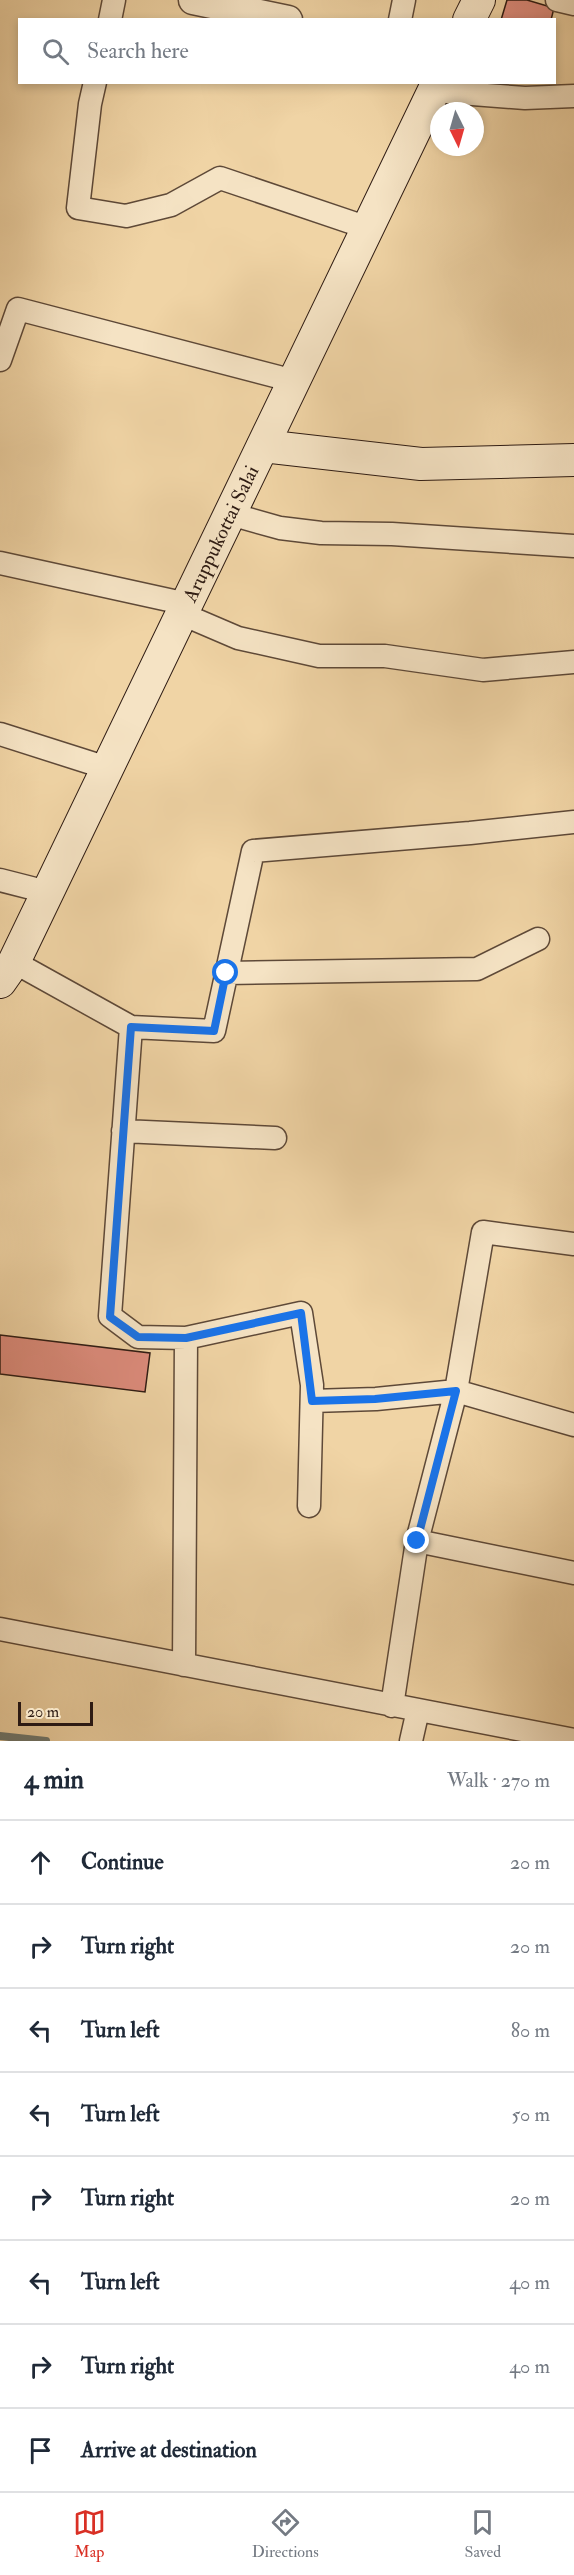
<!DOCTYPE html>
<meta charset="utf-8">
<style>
:root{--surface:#fff;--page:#f2f2f3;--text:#1f2937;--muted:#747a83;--line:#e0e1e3;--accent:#d93025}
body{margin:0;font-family:"IM FELL Double Pica",serif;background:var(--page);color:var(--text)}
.compass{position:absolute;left:430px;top:102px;width:54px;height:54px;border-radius:50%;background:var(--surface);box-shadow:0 3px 9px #0003;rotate:175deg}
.scale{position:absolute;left:18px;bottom:15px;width:75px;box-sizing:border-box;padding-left:6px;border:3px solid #2e1b13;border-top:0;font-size:16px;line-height:21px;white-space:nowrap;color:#2e1b13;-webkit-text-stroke:4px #f5e3c4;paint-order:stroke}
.stop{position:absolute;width:18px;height:18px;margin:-14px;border:4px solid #1a73e8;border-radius:50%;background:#fff}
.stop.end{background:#1a73e8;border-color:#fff;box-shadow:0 2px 6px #0008}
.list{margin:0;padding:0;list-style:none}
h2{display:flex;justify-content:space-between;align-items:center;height:78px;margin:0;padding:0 24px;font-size:26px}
h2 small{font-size:20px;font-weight:400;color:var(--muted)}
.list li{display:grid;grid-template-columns:39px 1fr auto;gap:18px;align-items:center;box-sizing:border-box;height:84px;padding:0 24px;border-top:2px solid var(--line)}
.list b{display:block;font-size:22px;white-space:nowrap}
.list em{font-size:20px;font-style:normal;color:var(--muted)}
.icon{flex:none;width:33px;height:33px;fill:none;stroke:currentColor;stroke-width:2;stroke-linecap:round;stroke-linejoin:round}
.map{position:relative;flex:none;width:574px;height:1741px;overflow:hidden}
.search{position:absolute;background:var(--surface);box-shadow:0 3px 9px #0003;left:18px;right:18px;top:18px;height:66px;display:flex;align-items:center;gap:15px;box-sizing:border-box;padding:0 21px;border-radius:0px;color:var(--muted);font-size:22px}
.sheet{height:750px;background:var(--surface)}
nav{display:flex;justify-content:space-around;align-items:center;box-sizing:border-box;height:84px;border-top:2px solid var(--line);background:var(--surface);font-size:16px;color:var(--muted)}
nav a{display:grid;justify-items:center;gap:3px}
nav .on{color:var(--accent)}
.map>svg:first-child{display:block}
</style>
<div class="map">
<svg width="574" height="1741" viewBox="0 0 574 1741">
<rect width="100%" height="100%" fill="#f0d4a5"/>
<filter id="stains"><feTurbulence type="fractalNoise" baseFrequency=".00333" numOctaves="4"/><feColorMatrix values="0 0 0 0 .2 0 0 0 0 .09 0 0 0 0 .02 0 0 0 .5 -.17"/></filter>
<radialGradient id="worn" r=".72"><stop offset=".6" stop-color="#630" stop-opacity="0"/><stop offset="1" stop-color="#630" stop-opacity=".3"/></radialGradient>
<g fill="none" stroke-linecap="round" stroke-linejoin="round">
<path stroke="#6f7970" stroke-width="8" d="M0 1736 46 1741"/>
</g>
<path fill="#de8c7d" stroke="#2e1b13" stroke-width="1.5" d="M507 0H527L554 8 551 20H501Z
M0 1335 150 1353 145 1392 0 1374Z"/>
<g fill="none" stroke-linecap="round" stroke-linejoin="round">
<defs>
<path id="minor" d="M557 0 574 4
M110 20 114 0
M400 20 404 0
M95 82 90 104 78 208 126 216 171 205 220 178 368 228
M434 91 525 98 574 96
M0 360 18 309 294 381
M230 514 280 528 321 533 392 534 574 546
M0 563 187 604
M182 614 238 638 319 656H385L483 670 574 662
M0 734 107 768
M0 880 47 892
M14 962 131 1027 214 1031 253 851 470 833 574 822
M226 973 477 969 538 939
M131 1027 110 1316 138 1337 186 1338 301 1313 312 1385 309 1506
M123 1131 275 1138
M312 1401 376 1399 456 1391 574 1425
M417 1541 574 1573
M0 1629 574 1740
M184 1665 186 1338
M392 1706 417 1541 456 1391 483 1232 574 1244
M411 1741 418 1710"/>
<path id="tertiary" d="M193 0 288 20"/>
<g id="secondary">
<path d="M469 20 479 0"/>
<path d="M263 446 421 464 574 460"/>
<path id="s1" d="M0 982 14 962 438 82"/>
</g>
</defs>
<use href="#minor" stroke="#5e4938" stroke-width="25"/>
<use href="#tertiary" stroke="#5e4938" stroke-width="31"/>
<use href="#secondary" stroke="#2e1b13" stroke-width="34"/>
<use href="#minor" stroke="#f5e3c4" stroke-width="22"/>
<use href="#tertiary" stroke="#f5e3c4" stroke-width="28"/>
<use href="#secondary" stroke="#f5e3c4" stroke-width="32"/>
</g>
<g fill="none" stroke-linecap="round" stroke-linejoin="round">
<path stroke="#1a73e8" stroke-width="8" d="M226 973 214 1031 131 1027 110 1317 138 1337 186 1338 301 1313 312 1401 375 1399 456 1391 417 1541"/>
</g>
<g text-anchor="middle" stroke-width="4.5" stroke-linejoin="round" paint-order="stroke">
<g font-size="20" fill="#2e1b13" stroke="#f5e3c4">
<text dy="7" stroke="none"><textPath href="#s1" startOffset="500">Aruppukottai Salai</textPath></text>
</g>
</g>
<rect width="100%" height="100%" filter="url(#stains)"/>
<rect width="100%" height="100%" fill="url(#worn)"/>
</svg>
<svg class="compass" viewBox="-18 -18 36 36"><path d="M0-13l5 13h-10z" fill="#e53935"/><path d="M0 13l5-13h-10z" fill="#747a83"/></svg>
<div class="scale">20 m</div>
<div class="stop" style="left:226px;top:973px"></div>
<div class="stop end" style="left:417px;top:1541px"></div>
<div class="search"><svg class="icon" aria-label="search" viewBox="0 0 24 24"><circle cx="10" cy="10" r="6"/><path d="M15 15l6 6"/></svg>Search here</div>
</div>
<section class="sheet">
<h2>4 min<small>Walk · 270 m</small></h2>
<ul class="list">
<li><svg class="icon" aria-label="ahead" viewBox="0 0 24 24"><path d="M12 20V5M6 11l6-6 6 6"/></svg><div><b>Continue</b></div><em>20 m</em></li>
<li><svg class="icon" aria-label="right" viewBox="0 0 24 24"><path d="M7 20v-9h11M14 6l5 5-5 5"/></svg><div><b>Turn right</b></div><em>20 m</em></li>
<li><svg class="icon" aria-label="left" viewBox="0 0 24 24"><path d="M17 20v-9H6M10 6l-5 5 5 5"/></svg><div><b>Turn left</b></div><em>80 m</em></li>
<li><svg class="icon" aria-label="left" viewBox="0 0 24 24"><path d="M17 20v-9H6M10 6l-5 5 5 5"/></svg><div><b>Turn left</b></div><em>50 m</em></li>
<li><svg class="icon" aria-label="right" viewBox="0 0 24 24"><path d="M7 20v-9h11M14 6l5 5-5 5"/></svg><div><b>Turn right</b></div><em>20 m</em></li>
<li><svg class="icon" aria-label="left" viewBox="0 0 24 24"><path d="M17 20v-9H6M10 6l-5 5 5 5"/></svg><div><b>Turn left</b></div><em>40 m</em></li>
<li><svg class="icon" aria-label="right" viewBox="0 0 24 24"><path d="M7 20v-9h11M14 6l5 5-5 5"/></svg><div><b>Turn right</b></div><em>40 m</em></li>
<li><svg class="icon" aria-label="arrive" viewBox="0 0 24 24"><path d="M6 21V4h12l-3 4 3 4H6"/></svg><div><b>Arrive at destination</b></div></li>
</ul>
</section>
<nav>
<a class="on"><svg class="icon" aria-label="map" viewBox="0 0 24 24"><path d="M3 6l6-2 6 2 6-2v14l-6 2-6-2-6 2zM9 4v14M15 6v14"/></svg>Map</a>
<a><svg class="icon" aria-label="directions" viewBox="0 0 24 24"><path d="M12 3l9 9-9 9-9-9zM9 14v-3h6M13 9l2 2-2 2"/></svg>Directions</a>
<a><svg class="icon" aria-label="saved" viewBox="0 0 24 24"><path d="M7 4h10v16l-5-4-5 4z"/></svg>Saved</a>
</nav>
